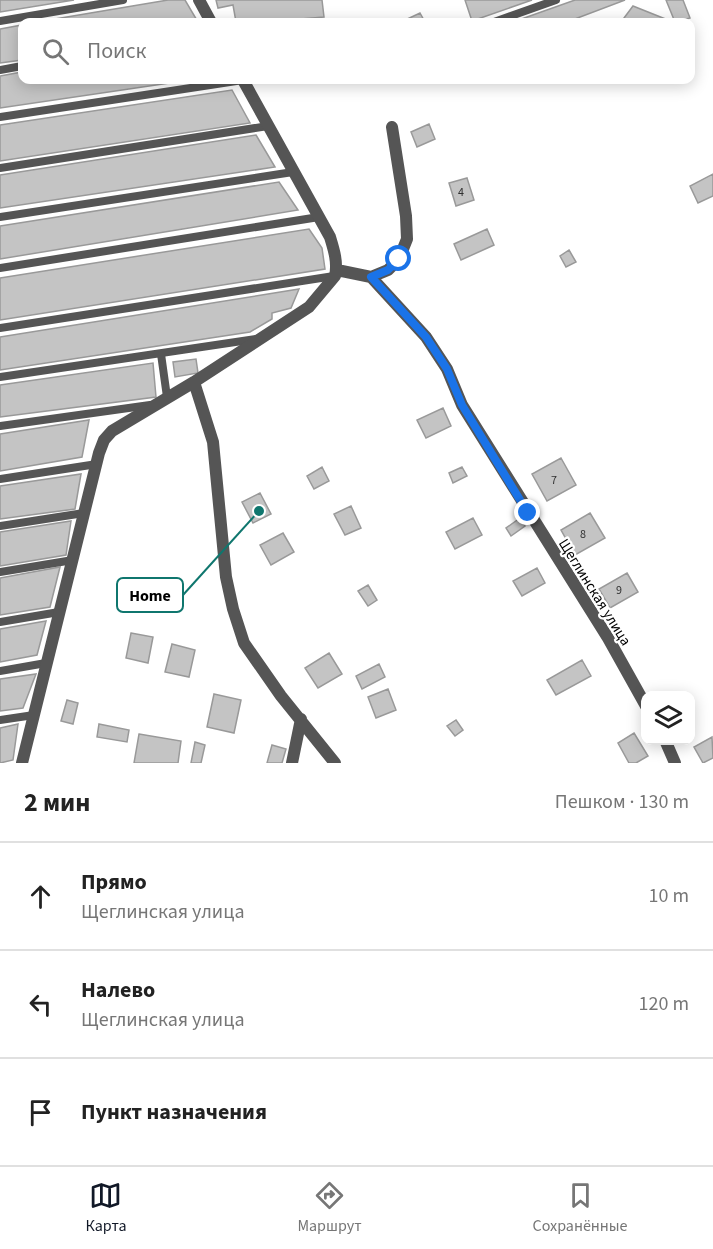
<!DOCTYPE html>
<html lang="ru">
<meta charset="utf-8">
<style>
:root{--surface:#fff;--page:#f6f6f6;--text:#222;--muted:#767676;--line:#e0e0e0;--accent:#111827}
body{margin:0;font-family:"Source Sans 3",sans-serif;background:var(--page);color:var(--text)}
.controls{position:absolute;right:18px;bottom:18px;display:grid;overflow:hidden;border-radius:12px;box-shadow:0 3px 15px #0003}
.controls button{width:54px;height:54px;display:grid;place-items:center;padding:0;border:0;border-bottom:2px solid var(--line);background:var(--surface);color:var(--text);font:30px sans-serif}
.stop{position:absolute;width:18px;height:18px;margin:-14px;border:4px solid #1a73e8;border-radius:50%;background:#fff}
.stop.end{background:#1a73e8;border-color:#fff;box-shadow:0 2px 6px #0008}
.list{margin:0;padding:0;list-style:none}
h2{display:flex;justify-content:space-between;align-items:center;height:78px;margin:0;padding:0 24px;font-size:26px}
h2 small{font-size:20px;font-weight:400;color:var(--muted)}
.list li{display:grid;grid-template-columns:39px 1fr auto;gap:18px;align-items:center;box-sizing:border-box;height:108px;padding:0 24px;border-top:2px solid var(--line)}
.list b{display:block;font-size:22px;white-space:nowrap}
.list p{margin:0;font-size:20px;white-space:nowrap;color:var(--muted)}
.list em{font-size:20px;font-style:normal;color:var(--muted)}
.icon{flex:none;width:33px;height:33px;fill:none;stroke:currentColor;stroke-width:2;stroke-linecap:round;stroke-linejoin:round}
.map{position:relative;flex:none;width:713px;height:763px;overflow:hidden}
.search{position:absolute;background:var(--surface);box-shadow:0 3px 15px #0003;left:18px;right:18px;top:18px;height:66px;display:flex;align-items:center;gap:15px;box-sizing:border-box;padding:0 21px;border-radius:12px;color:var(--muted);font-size:22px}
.sheet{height:402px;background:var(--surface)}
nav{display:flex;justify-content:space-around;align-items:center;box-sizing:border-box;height:84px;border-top:2px solid var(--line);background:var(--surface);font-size:16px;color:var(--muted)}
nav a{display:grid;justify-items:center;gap:3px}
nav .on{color:var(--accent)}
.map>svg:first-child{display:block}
</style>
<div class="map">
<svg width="713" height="763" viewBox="0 0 713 763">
<rect width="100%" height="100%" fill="#fff"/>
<path fill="#c4c4c4" stroke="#999" stroke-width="1.5" d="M0 0H74L0 12Z
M168 0H185L198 22H37Z
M216 0H322L324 17 265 22H236L233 5 218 8Z
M465 0H532L472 21Z
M575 0H625L567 22H513Z
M666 0H683L690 18 675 22Z
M633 6 673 22H621Z
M420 13 425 22H401Z
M22 25V60L0 63V29Z
M22 72V80H190L0 108V76Z
M232 90 250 123 0 161V125Z
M429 124 435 139 417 147 411 132Z
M256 135 275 167 0 208V175Z
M713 174V196L698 203 690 186Z
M467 178 474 200 456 206 449 183Z
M279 182 298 210 0 259V226Z
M309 229 322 248 325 269 0 320V278Z
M487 229 494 245 461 260 454 244Z
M569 250 576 262 566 267 560 256Z
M299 289 291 308 272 313V319L250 332 0 370V337Z
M196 359 198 373 175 377 173 362Z
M153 363 156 397 0 417V385Z
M443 408 451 426 426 438 417 420Z
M89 420 82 457 0 471V434Z
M561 458 576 485 547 501 532 474Z
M322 467 329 481 314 489 307 476Z
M462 467 467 476 453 483 449 473Z
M81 474 75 509 0 519V486Z
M260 493 271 514 253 523 242 502Z
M351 506 361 528 345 535 334 514Z
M590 513 605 538 575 555 561 530Z
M473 518 482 535 455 549 446 532Z
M520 518 525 526 511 536 506 528Z
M71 521 66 555 0 566V532Z
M283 533 294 552 271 565 260 545Z
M60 567 50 607 0 615V578Z
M537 568 545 583 522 596 513 581Z
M627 573 638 592 610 608 599 589Z
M368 585 377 600 368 606 358 591Z
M46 621 37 655 0 662V629Z
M131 633 153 637 148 663 126 658Z
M172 644 195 650 189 677 165 672Z
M329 653 342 674 318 688 305 668Z
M582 660 591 676 556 695 547 680Z
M379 664 385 677 362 689 356 676Z
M36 674 23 708 0 711V679Z
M388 689 396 710 376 718 368 697Z
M214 694 241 700 234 733 207 727Z
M67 700 78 703 73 724 61 721Z
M456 720 463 730 455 736 447 726Z
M18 724 13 760 0 763V728Z
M99 724 129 730 127 742 97 737Z
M634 733 648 756 636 763H629L618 743Z
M139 734 181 741 178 763H134Z
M712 737 713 758 703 763 694 747Z
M195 742 205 745 201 763H191Z
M272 745 286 749 282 763H267Z"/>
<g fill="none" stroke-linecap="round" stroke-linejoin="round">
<path stroke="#555" stroke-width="8" d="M0 21 123 0
M318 22H321
M494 22 556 0
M0 70 22 66
M0 117 243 80
M0 168 268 126
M0 217 293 172
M0 268 319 217
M0 328 334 276
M161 354 167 397
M0 377 256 339
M0 426 150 405
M0 479 97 464
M0 526 84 513
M0 572 73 560
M0 622 59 612
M0 671 46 663
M0 720 34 715"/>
<path stroke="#555" stroke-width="12" d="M199 0 211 22
M392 127 406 216 407 239 399 259 388 270 371 277 426 337 447 369 462 405 608 638 646 706
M337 270 371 277
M194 382 213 442 226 577 233 609 244 643 281 696 335 763
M665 740 675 763
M22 763 99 453 104 440 112 431 194 382 309 307 335 276C338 263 334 250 330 237L243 80
M292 763 301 719"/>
</g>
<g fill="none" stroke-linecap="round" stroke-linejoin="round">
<path stroke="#1a73e8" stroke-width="8" d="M399 259 388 270 371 277 426 337 447 369 462 405 528 513"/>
</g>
<g text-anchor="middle" stroke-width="4.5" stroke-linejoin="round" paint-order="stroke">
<g font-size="12" fill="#313131">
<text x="461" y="196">4</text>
<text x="554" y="484">7</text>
<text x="583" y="538">8</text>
<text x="619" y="594">9</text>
</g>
<g font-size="15" fill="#000" stroke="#fff">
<text transform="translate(595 592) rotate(58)" y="5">Щеглинская улица</text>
</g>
</g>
<path fill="none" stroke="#0f766e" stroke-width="2" d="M259 511L183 595"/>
<circle fill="#0f766e" stroke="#fff" stroke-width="2" cx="259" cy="511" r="6"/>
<rect fill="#fff" stroke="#0f766e" stroke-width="2" x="117" y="578" width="66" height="34" rx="6"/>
<g font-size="16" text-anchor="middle" font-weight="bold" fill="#000">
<text x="150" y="601">Home</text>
</g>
</svg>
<div class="controls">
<button><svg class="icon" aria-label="layers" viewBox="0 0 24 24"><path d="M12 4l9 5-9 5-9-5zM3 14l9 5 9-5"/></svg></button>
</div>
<div class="stop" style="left:399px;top:259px"></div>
<div class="stop end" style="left:528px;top:513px"></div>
<div class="search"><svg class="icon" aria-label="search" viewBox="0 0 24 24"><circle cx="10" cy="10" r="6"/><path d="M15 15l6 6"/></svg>Поиск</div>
</div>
<section class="sheet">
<h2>2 мин<small>Пешком · 130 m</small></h2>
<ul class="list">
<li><svg class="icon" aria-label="ahead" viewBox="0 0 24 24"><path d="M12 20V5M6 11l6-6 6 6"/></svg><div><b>Прямо</b><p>Щеглинская улица</p></div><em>10 m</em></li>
<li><svg class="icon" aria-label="left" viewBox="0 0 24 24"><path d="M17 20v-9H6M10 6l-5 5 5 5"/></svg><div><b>Налево</b><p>Щеглинская улица</p></div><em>120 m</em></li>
<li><svg class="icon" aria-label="arrive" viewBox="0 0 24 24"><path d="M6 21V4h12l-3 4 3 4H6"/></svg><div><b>Пункт назначения</b></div></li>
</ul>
</section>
<nav>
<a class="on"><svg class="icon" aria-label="map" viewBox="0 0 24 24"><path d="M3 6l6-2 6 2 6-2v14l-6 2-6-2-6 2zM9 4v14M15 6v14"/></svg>Карта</a>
<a><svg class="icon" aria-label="directions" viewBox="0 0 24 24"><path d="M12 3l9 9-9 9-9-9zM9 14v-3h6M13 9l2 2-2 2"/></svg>Маршрут</a>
<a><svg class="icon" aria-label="saved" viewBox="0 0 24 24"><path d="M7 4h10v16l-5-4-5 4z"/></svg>Сохранённые</a>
</nav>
